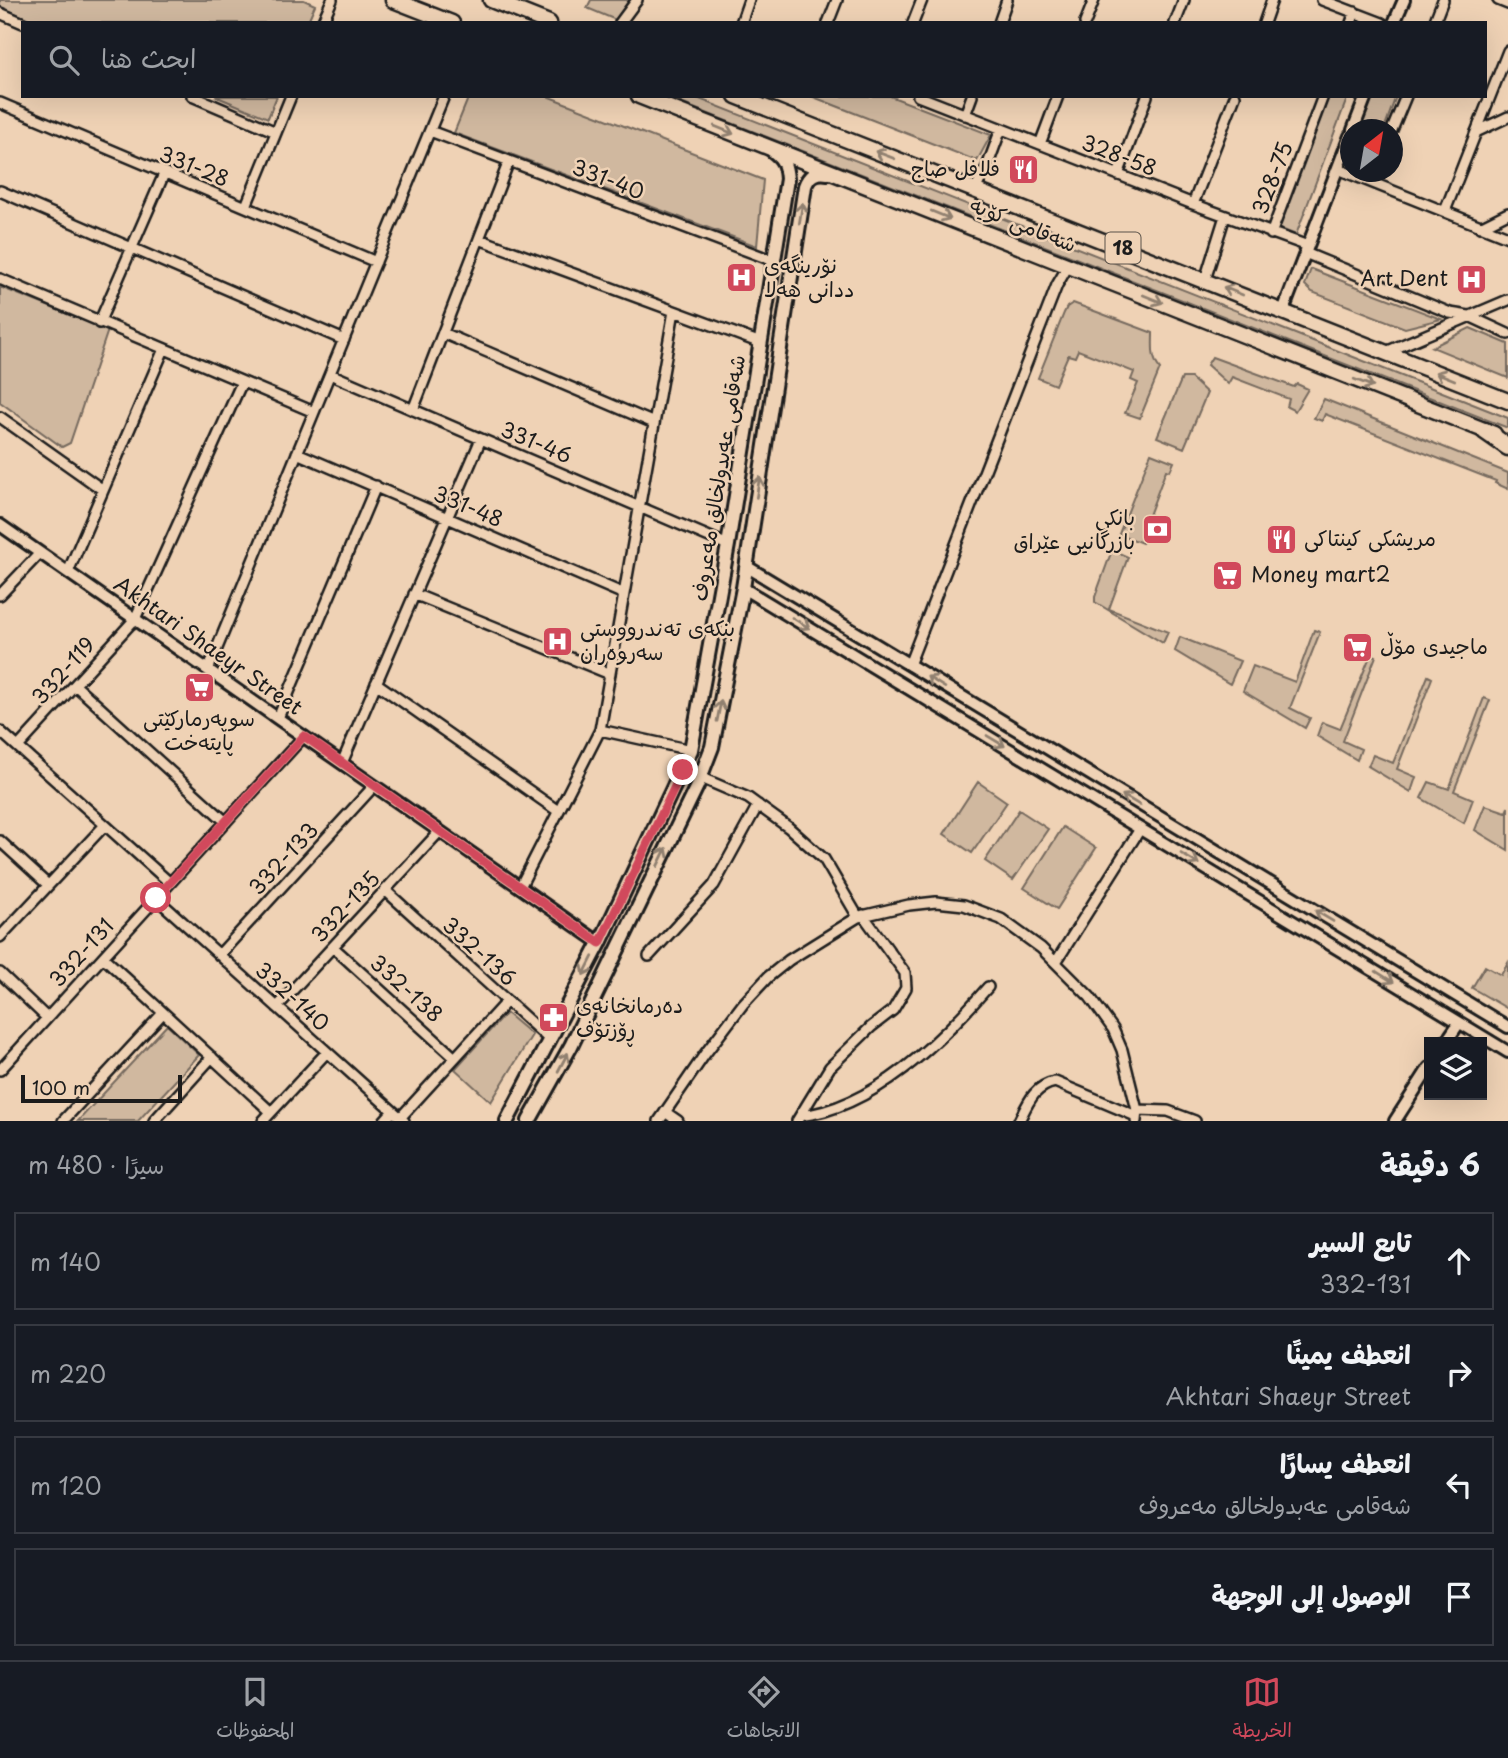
<!DOCTYPE html>
<html lang="ar">
<meta charset="utf-8">
<style>
:root{--surface:#171b24;--page:#20242c;--text:#f1f3f6;--muted:#9ea1a6;--line:#363941;--accent:#d1495b}
body{margin:0;font-family:"Playpen Sans","Playpen Sans Arabic",sans-serif;background:var(--page);color:var(--text);direction:rtl}
.controls{position:absolute;right:21px;bottom:21px;display:grid;overflow:hidden;border-radius:0px;box-shadow:0 7px 28px #0002}
.controls button{width:63px;height:63px;display:grid;place-items:center;padding:0;border:0;border-bottom:2px solid var(--line);background:var(--surface);color:var(--text);font:35px sans-serif}
.compass{position:absolute;left:1340px;top:119px;width:63px;height:63px;border-radius:50%;background:var(--surface);box-shadow:0 7px 28px #0002;rotate:31deg}
.scale{position:absolute;left:21px;bottom:18px;width:161px;box-sizing:border-box;padding-left:7px;border:4px solid #1c1c1c;border-top:0;font-size:19px;line-height:24px;white-space:nowrap;color:#1c1c1c;-webkit-text-stroke:5px #efd2b5;paint-order:stroke}
.stop{position:absolute;width:21px;height:21px;margin:-16px;border:5px solid #d1495b;border-radius:50%;background:#fff}
.stop.end{background:#d1495b;border-color:#fff;box-shadow:0 2px 7px #0008}
.list{margin:0;padding:0;list-style:none}
h2{display:flex;justify-content:space-between;align-items:center;height:91px;margin:0;padding:0 28px;font-size:30px}
h2 small{font-size:23px;font-weight:400;color:var(--muted)}
.list li{display:grid;grid-template-columns:46px 1fr auto;gap:21px;align-items:center;box-sizing:border-box;height:98px;margin:0 14px 14px;padding:0 14px;border:2px solid var(--line);border-radius:0px}
.list b{display:block;font-size:26px;white-space:nowrap}
.list p{margin:0;font-size:23px;white-space:nowrap;color:var(--muted)}
.list em{font-size:23px;font-style:normal;color:var(--muted)}
.icon{flex:none;width:38px;height:38px;fill:none;stroke:currentColor;stroke-width:2;stroke-linecap:round;stroke-linejoin:round}
.map{position:relative;flex:none;width:1508px;height:1121px;overflow:hidden;direction:ltr}
.search{position:absolute;background:var(--surface);box-shadow:0 7px 28px #0002;left:21px;right:21px;top:21px;height:77px;display:flex;align-items:center;gap:18px;box-sizing:border-box;padding:0 24px;border-radius:0px;color:var(--muted);font-size:26px}
.sheet{height:539px;background:var(--surface)}
nav{display:flex;justify-content:space-around;align-items:center;box-sizing:border-box;height:98px;border-top:2px solid var(--line);background:var(--surface);font-size:19px;color:var(--muted)}
nav a{display:grid;justify-items:center;gap:4px}
nav .on{color:var(--accent)}
.map>svg:first-child{display:block}
</style>
<div class="map">
<svg width="1508" height="1121" viewBox="0 0 1508 1121">
<rect width="100%" height="100%" fill="#efd2b5"/>
<filter id="ink" filterUnits="userSpaceOnUse"><feTurbulence type="fractalNoise" baseFrequency=".0143" numOctaves="2"/><feDisplacementMap in="SourceGraphic" scale="14" xChannelSelector="R" yChannelSelector="G"/><feConvolveMatrix kernelMatrix="1 2 1 2 8 2 1 2 1" color-interpolation-filters="sRGB"/></filter>
<g filter="url(#ink)">
<path fill="#d0b89f" stroke="#766a5e" stroke-width="2" d="M0 0H304L315 5 307 23H39L0 7Z
M591 0H629L616 20 587 8Z
M215 96H277L268 118Z
M469 96H547L763 180 757 246 454 133Z
M663 96H692L791 135 1508 418V428Z
M811 96H890L991 135 977 161Z
M1329 96H1348L1296 235 1276 227Z
M1372 96H1396L1384 129 1358 130Z
M1311 269 1441 319 1405 328 1312 292 1305 285Z
M0 287 108 330 70 443 62 447 0 402Z
M1073 303 1153 333C1153 347 1151 358 1160 369L1140 418 1125 413 1138 383 1131 380 1134 372 1078 350 1075 357 1068 355 1055 385 1038 378 1064 313 1067 307Z
M1470 328 1508 344V378L1432 347Z
M1212 357 1294 387 1297 384 1308 389 1295 411 1287 407 1289 399 1232 377 1228 384 1207 365Z
M1182 378H1191L1207 393 1184 448 1157 437Z
M1324 399 1508 473V489L1495 483 1496 481 1325 414 1322 421 1314 418Z
M1151 453 1174 462 1170 471 1166 470 1145 526 1150 528 1142 543 1119 534Z
M1112 550 1128 557 1109 609 1168 632 1163 643 1095 602V597Z
M1314 630 1320 632 1290 708 1310 718 1305 728 1243 691 1253 666 1295 682Z
M1180 637 1240 661 1230 684 1175 651Z
M1371 654 1376 656 1343 741 1361 749 1357 760 1317 736 1322 722 1340 729Z
M1428 676 1432 678 1397 769 1416 777 1411 792 1368 766 1373 755 1393 763Z
M1484 698 1490 700 1454 791 1473 799 1464 823 1421 798 1429 782 1449 789Z
M978 782 1007 802 972 853 944 834Z
M1485 805 1506 812 1508 807V850L1475 830Z
M1019 810 1048 829 1013 880 985 861Z
M1063 827 1096 848 1057 909 1024 888Z
M1508 963V1009L1472 988 1485 966 1501 975Z
M506 1013 532 1035 491 1102 455 1069Z
M167 1025 199 1055 138 1121H78Z"/>
<g fill="none" stroke-linecap="round" stroke-linejoin="round">
<defs>
<path id="minor" d="M1322 0 1382 23
M1498 0 1508 4
M0 13 23 23
M322 23 332 0
M620 23 637 0
M741 23 749 0
M828 23 837 0
M913 23 922 0
M999 23 1007 0
M1085 23 1094 0
M1175 23 1184 0
M1264 23 1272 0
M1351 23 1355 12
M1434 23 1443 0
M192 96 276 132
M918 96 1193 204 1308 246
M0 103 376 262
M965 115 972 96
M1392 130 1406 96
M430 131 774 261
M1476 132 1508 117
M1040 144 1058 96
M1338 169 1508 237
M1118 175 1147 96
M975 190 987 167 1001 129
M0 191 344 340
M1193 204 1235 96
M246 206 291 96
M1445 211 1508 51
M1480 227 1508 213
M1271 234 1323 96
M479 239 761 343
M1305 253 1450 313 1469 316 1508 334
M0 279 314 412
M1205 280 1225 216
M99 323 164 174
M443 333 654 423
M1386 352 1508 300
M330 374 728 545
M413 410 509 161
M0 417 103 490
M297 453 624 594
M68 572 164 349
M414 594 610 674
M0 595 40 553
M909 665 1057 285 1068 266
M208 670 444 96
M376 683 558 811
M75 685 226 822
M278 718 376 486
M600 730 691 750
M0 731 170 883
M18 747 135 619 242 382
M342 763 481 439
M683 770 748 798 788 827 824 859 858 917
M0 841 48 885
M520 887 600 730 674 311
M385 890 550 1040
M156 898 404 1121
M0 937 105 825
M333 947 455 1058
M219 955 374 786
M649 956 714 885 758 805
M103 957 271 1112
M1056 962 1140 829
M0 973 47 1018
M277 1007 440 831
M0 1070 304 736
M1137 1110 1168 1111 1195 1121
M665 1112 678 1121
M800 1116C873 1108 941 1041 988 987
M400 1118 507 1001
M63 1121 163 1013
M154 1121 212 1057
M263 1121 327 1052
M384 1121 393 1111
M659 1121 705 1054 743 1004 768 977 789 960 858 917 909 905 936 902 964 905 1001 919 1041 948 1090 997 1113 1029 1122 1050 1137 1110 1136 1121
M797 1121 830 1067 871 1027 893 1010 906 988 905 973 863 915
M1019 1121C1028 1103 1034 1086 1055 1082L1136 1116"/>
<path id="tertiary" d="M1394 23 1404 0
M1353 130 1366 96
M1283 311 1350 136
M0 525 600 943
M746 566 1508 1027
M743 588 1508 1052
M1446 1042 1459 1023
M1395 1121 1429 1068"/>
<path id="secondary" d="M507 1121 600 943 691 750 728 545 787 179C786 166 784 159 773 151
M529 1121 571 1046 697 786 712 747 743 588 805 186C809 175 816 171 828 173"/>
<path id="trunk" d="M393 0 452 23
M491 0 549 23
M639 96 1494 434
M736 96 1508 401"/>
<path id="motorway" d="M1485 431 1508 447"/>
</defs>
<use href="#minor" stroke="#1c1c1c" stroke-width="14"/>
<use href="#tertiary" stroke="#1c1c1c" stroke-width="16"/>
<use href="#secondary" stroke="#1c1c1c" stroke-width="18"/>
<use href="#trunk" stroke="#1c1c1c" stroke-width="19"/>
<use href="#motorway" stroke="#1c1c1c" stroke-width="21"/>
<use href="#minor" stroke="#efd2b5" stroke-width="9"/>
<use href="#tertiary" stroke="#efd2b5" stroke-width="10"/>
<use href="#secondary" stroke="#efd2b5" stroke-width="12"/>
<use href="#trunk" stroke="#efd2b5" stroke-width="14"/>
<use href="#motorway" stroke="#efd2b5" stroke-width="16"/>
</g>
<defs><path id="oneway-shaft" d="M-6 0H5M1.5-3L5.5 0L1.5 3" fill="none" stroke-width="1.6" stroke-linecap="round" stroke-linejoin="round" transform="scale(1.75)"/></defs>
<g stroke="#908070">
<use href="#oneway-shaft" transform="translate(724 130) rotate(22)"/>
<use href="#oneway-shaft" transform="translate(885 155) rotate(-159)"/>
<use href="#oneway-shaft" transform="translate(801 213) rotate(-81)"/>
<use href="#oneway-shaft" transform="translate(941 215) rotate(22)"/>
<use href="#oneway-shaft" transform="translate(1233 291) rotate(-158)"/>
<use href="#oneway-shaft" transform="translate(1153 299) rotate(22)"/>
<use href="#oneway-shaft" transform="translate(1445 376) rotate(-158)"/>
<use href="#oneway-shaft" transform="translate(1364 383) rotate(21)"/>
<use href="#oneway-shaft" transform="translate(758 487) rotate(-81)"/>
<use href="#oneway-shaft" transform="translate(801 623) rotate(31)"/>
<use href="#oneway-shaft" transform="translate(936 682) rotate(-148)"/>
<use href="#oneway-shaft" transform="translate(719 711) rotate(-79)"/>
<use href="#oneway-shaft" transform="translate(996 741) rotate(31)"/>
<use href="#oneway-shaft" transform="translate(1131 800) rotate(-149)"/>
<use href="#oneway-shaft" transform="translate(662 857) rotate(-64)"/>
<use href="#oneway-shaft" transform="translate(1190 859) rotate(31)"/>
<use href="#oneway-shaft" transform="translate(1324 916) rotate(-149)"/>
<use href="#oneway-shaft" transform="translate(588 966) rotate(117)"/>
<use href="#oneway-shaft" transform="translate(1385 977) rotate(32)"/>
<use href="#oneway-shaft" transform="translate(563 1062) rotate(-62)"/>
</g>
</g>
<g fill="none" stroke-linecap="round" stroke-linejoin="round" filter="url(#ink)">
<path stroke="#d1495b" stroke-width="9" d="M156 898 304 736 600 943 683 770"/>
</g>
<defs>
<symbol id="restaurant-square" viewBox="-11 -11 22 22"><rect x="-9" y="-9" width="18" height="18" rx="4" fill="#d1495b" stroke="#efd2b5"/><path d="M-5-6h1v4h1v-4h1v4h1v-4h1v5L-1.5 .5V6h-2V.5L-5-1ZM5-6V6H3V1.5H1.5Q1.5-4 5-6Z" fill="#fff"/></symbol>
<symbol id="hospital-square" viewBox="-11 -11 22 22"><rect x="-9" y="-9" width="18" height="18" rx="4" fill="#d1495b" stroke="#efd2b5"/><path d="M-5-5h3v3.5h4V-5h3V5h-3V1.5h-4V5h-3Z" fill="#fff"/></symbol>
<symbol id="bank-square" viewBox="-11 -11 22 22"><rect x="-9" y="-9" width="18" height="18" rx="4" fill="#d1495b" stroke="#efd2b5"/><path d="M-6-4H6V4H-6ZM0-2.3a2.3 2.3 0 1 0 0 4.6a2.3 2.3 0 1 0 0-4.6Z" fill="#fff"/></symbol>
<symbol id="supermarket-square" viewBox="-11 -11 22 22"><rect x="-9" y="-9" width="18" height="18" rx="4" fill="#d1495b" stroke="#efd2b5"/><path d="M-6-5.5h2.5l.6 2H6L4.5 2H-2.5L-4.4-4H-6ZM-1.5 3.2a1.3 1.3 0 1 0 .1 0ZM3 3.2a1.3 1.3 0 1 0 .1 0Z" fill="#fff"/></symbol>
<symbol id="pharmacy-square" viewBox="-11 -11 22 22"><rect x="-9" y="-9" width="18" height="18" rx="4" fill="#d1495b" stroke="#efd2b5"/><path d="M-2-6h4v4h4v4h-4v4h-4v-4h-4v-4h4Z" fill="#fff"/></symbol>
</defs>
<g fill-rule="evenodd">
<use href="#restaurant-square" x="1006" y="152" width="35" height="35"/>
<use href="#hospital-square" x="724" y="260" width="35" height="35"/>
<use href="#hospital-square" x="1454" y="262" width="35" height="35"/>
<use href="#bank-square" x="1140" y="512" width="35" height="35"/>
<use href="#restaurant-square" x="1264" y="522" width="35" height="35"/>
<use href="#supermarket-square" x="1210" y="558" width="35" height="35"/>
<use href="#hospital-square" x="540" y="624" width="35" height="35"/>
<use href="#supermarket-square" x="1340" y="630" width="35" height="35"/>
<use href="#supermarket-square" x="182" y="670" width="35" height="35"/>
<use href="#pharmacy-square" x="536" y="1000" width="35" height="35"/>
</g>
<g text-anchor="middle" stroke-width="5" stroke-linejoin="round" paint-order="stroke">
<rect fill="#efd2b5" stroke="#5b534a" stroke-width="2" x="1105.5" y="232.5" width="35" height="31" rx="5"/>
<g font-size="19" font-weight="bold" fill="#1c1c1c">
<text x="1123" y="255">18</text>
</g>
<g font-size="21" fill="#1c1c1c" stroke="#efd2b5">
<text transform="translate(1119 156) rotate(21)" y="7">328-58</text>
<text transform="translate(194 167) rotate(22)" y="7">331-28</text>
<text transform="translate(1273 178) rotate(-69)" y="7">328-75</text>
<text transform="translate(608 180) rotate(21)" y="7">331-40</text>
<text transform="translate(1023 225) rotate(22)" y="7">شەقامی کۆیە</text>
<text transform="translate(536 443) rotate(23)" y="7">331-46</text>
<text transform="translate(719 478) rotate(-81)" y="7">شەقامی عەبدولخالق مەعروف</text>
<text transform="translate(468 507) rotate(23)" y="7">331-48</text>
<text transform="translate(208 646) rotate(35)" y="7">Akhtari Shaeyr Street</text>
<text transform="translate(64 671) rotate(-48)" y="7">332-119</text>
<text transform="translate(284 859) rotate(-47)" y="7">332-133</text>
<text transform="translate(346 907) rotate(-47)" y="7">332-135</text>
<text transform="translate(479 952) rotate(42)" y="7">332-136</text>
<text transform="translate(82 953) rotate(-48)" y="7">332-131</text>
<text transform="translate(406 989) rotate(42)" y="7">332-138</text>
<text transform="translate(292 997) rotate(42)" y="7">332-140</text>
</g>
<g font-size="21" fill="#1c1c1c" stroke="#efd2b5" text-anchor="start">
<text x="1000" y="176" text-anchor="end">فلافل صاج</text>
<text x="764" y="273">نۆرینگەی<tspan x="764" dy="24">ددانی هەلا</tspan></text>
<text x="1448" y="286" text-anchor="end">Art Dent</text>
<text x="1135" y="525" text-anchor="end">بانکی<tspan x="1135" dy="24">بازرگانیی عێراق</tspan></text>
<text x="1304" y="546">مریشکی کینتاکی</text>
<text x="1251" y="582">Money mart2</text>
<text x="580" y="636">بنکەی تەندرووستی<tspan x="580" dy="24">سەروەران</tspan></text>
<text x="1380" y="654">ماجیدی مۆڵ</text>
<text x="199" y="726" text-anchor="middle">سوپەرمارکێتی<tspan x="199" dy="24">پایتەخت</tspan></text>
<text x="576" y="1013">دەرمانخانەی<tspan x="576" dy="24">ڕۆزتۆف</tspan></text>
</g>
</g>
</svg>
<div class="controls">
<button><svg class="icon" aria-label="layers" viewBox="0 0 24 24"><path d="M12 4l9 5-9 5-9-5zM3 14l9 5 9-5"/></svg></button>
</div>
<svg class="compass" viewBox="-18 -18 36 36"><path d="M0-13l5 13h-10z" fill="#e53935"/><path d="M0 13l5-13h-10z" fill="#9ea1a6"/></svg>
<div class="scale">100 m</div>
<div class="stop" style="left:156px;top:898px"></div>
<div class="stop end" style="left:683px;top:770px"></div>
<div class="search"><svg class="icon" aria-label="search" viewBox="0 0 24 24"><circle cx="10" cy="10" r="6"/><path d="M15 15l6 6"/></svg>ابحث هنا</div>
</div>
<section class="sheet">
<h2>6 دقيقة<small>سيرًا · 480 m</small></h2>
<ul class="list">
<li><svg class="icon" aria-label="ahead" viewBox="0 0 24 24"><path d="M12 20V5M6 11l6-6 6 6"/></svg><div><b>تابع السير</b><p>332-131</p></div><em>140 m</em></li>
<li><svg class="icon" aria-label="right" viewBox="0 0 24 24"><path d="M7 20v-9h11M14 6l5 5-5 5"/></svg><div><b>انعطف يمينًا</b><p>Akhtari Shaeyr Street</p></div><em>220 m</em></li>
<li><svg class="icon" aria-label="left" viewBox="0 0 24 24"><path d="M17 20v-9H6M10 6l-5 5 5 5"/></svg><div><b>انعطف يسارًا</b><p>شەقامی عەبدولخالق مەعروف</p></div><em>120 m</em></li>
<li><svg class="icon" aria-label="arrive" viewBox="0 0 24 24"><path d="M6 21V4h12l-3 4 3 4H6"/></svg><div><b>الوصول إلى الوجهة</b></div></li>
</ul>
</section>
<nav>
<a class="on"><svg class="icon" aria-label="map" viewBox="0 0 24 24"><path d="M3 6l6-2 6 2 6-2v14l-6 2-6-2-6 2zM9 4v14M15 6v14"/></svg>الخريطة</a>
<a><svg class="icon" aria-label="directions" viewBox="0 0 24 24"><path d="M12 3l9 9-9 9-9-9zM9 14v-3h6M13 9l2 2-2 2"/></svg>الاتجاهات</a>
<a><svg class="icon" aria-label="saved" viewBox="0 0 24 24"><path d="M7 4h10v16l-5-4-5 4z"/></svg>المحفوظات</a>
</nav>
